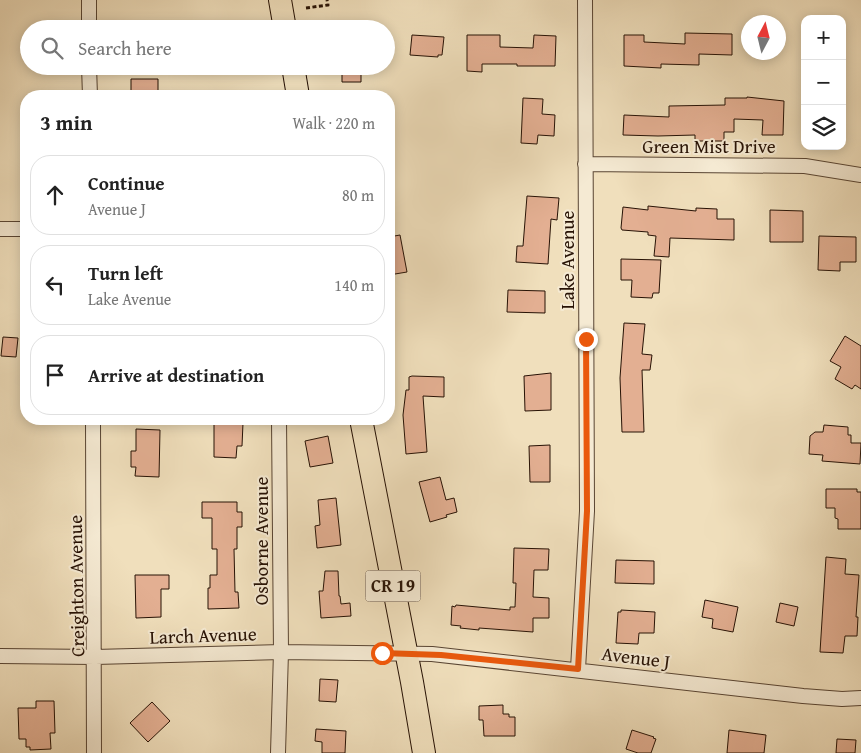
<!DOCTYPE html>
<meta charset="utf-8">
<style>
:root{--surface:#fff;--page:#f6f6f6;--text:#222;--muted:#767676;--line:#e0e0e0}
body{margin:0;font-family:"Gentium Book Plus",serif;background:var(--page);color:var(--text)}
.controls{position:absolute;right:15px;top:15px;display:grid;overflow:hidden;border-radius:10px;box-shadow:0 2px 12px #0003}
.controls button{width:45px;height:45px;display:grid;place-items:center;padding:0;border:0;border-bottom:1px solid var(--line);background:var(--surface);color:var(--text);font:25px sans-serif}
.compass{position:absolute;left:741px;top:15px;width:45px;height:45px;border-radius:50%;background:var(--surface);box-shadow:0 2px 12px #0003;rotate:7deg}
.stop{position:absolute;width:15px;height:15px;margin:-11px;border:4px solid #ea580c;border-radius:50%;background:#fff}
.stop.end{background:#ea580c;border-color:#fff;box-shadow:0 1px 5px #0008}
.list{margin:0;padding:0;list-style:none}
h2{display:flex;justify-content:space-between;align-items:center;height:65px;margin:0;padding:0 20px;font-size:21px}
h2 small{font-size:16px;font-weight:400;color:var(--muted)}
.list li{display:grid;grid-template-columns:32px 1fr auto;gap:15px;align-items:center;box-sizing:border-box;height:80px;margin:0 10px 10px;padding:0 10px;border:1px solid var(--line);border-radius:20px}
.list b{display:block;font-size:19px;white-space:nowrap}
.list p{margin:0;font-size:16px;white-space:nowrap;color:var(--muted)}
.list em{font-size:16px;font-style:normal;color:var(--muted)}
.icon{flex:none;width:28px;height:28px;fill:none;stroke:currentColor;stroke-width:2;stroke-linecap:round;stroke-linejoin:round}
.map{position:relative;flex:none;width:861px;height:753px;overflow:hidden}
.search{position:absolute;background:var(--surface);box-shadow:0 2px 12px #0003;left:20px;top:20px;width:375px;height:55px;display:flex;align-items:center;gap:12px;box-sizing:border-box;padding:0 18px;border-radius:28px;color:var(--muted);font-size:19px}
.panel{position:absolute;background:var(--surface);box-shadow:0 2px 12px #0003;left:20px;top:90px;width:375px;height:335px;border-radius:20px}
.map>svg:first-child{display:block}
</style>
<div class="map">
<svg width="861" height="753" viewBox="0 0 861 753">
<rect width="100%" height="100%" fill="#f0dfbc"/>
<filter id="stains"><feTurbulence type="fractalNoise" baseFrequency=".004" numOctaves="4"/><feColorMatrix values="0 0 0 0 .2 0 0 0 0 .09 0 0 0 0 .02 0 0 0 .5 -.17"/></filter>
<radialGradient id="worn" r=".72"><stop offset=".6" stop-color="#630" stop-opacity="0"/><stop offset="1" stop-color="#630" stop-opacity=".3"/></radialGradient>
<path fill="#e3af92" stroke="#271205" d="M685 33 732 34V55L699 54V65L661 64V68L624 66V35H644V42L685 44Z
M412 35 444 37 442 55H438V57L410 55Z
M467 35H500V47L533 48 534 35 556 36 555 66H517V64H482V72L467 71Z
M342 66H361V82H342Z
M131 79H158V96H131Z
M747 97 784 101 783 135H762L763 120 734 119V132H724V141H695V135L658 136 623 135 624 115 669 117V106L725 105V98H747Z
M523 98 543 99 542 114 555 115 554 136 538 135 537 144 521 143Z
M527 196 559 198 557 220 551 219 548 264 516 262 517 246H523Z
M648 206 696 211V208L717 209V219H734V240L670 238 669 257 654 256 656 236 648 235V232L622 230 621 228 623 207 648 210Z
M770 210 803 211V242H770Z
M400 235 407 272 389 275V237Z
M819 236 856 237V262H840V271L818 270Z
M621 259 661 260 659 293H653L652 298 631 297 632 280H621Z
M508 290 545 291V313L507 312Z
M624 323 645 324 642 354 652 355 650 370H642L644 432H622L620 378Z
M845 336 861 346V389L855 385 852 389 835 379 841 367 830 361Z
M3 337 18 338 16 357 1 356Z
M551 373V410L525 411 524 376Z
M412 376 444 377V397L423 396 427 452 406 454 403 415 406 390H409V377Z
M214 422 243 423 242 446H237L236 458 214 457Z
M824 425 848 427V435H851V443H861L860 464 822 461 823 455 809 454 810 436 815 432H823Z
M136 429 160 430 159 477 135 476 136 467H131V451H136Z
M328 436 333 463 310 467 305 441Z
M550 445V482H530L529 446Z
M440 477 446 500 454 498 457 512 446 515 447 517 430 522 419 482Z
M826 489H857V492H861V529H838V519L835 518V508H826Z
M336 498 341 545 317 548 315 526 320 525 318 500Z
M202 502H237V512H242V527H237V549H234L235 592H238L239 608 208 609V588H210V575H217V549H212V518H202Z
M514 548 549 549 548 570H534L533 597 549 598V618H533V632L479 628V630L460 628 461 626 451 625 452 606 455 607 456 605 510 610V607H515L516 583H513Z
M826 557 846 559 845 574 859 575 856 617H858L857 636H845L843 653 820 652Z
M616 560 654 561V584L615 583Z
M325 571H338L339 596H340L341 604 350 603 351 616 321 618 319 591H323Z
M135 575H169V589H161V617L136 618Z
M705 600 738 607 733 632 712 628 713 619 702 617Z
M780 603 798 607 794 626 776 622Z
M621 610 655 612 654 633H639L638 644 616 643 618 612H621Z
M320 679 338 680 336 702 319 701Z
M36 701H54L55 733H50L51 749 30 750V747H26V739H19L18 708H36Z
M152 702 170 721 148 742 130 723Z
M503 705V714H509V717H515V736H484L483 720H479V706Z
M316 729 346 731 345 753H322V742L315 741Z
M632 730 654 737 653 738 656 739 651 753H638L626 749Z
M729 730 766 735 764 753H727Z
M837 739 856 740 855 753H836Z"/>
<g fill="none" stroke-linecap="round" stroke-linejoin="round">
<defs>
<path id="street" d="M89 0V29
M89 66 90 96
M585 164 805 166 861 175
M0 229H26
M93 419 94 753
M0 656 95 657 281 652 432 654 803 696 842 699 861 698
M578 669 587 511 585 0
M278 753 281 652 279 419"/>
<path id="primary" d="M280 0 285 29
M293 66 298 96
M361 419 412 682 424 753"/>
</defs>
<use href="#street" stroke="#594533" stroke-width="16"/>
<use href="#primary" stroke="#271205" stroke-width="24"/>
<path stroke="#271205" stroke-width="3" stroke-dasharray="4 2.5" stroke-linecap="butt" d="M306 8 328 5 327 0"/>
<use href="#street" stroke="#f5ead3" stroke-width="14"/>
<use href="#primary" stroke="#f0dfbc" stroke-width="22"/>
</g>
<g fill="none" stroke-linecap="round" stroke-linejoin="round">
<path stroke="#ea580c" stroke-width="6" d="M382 653 441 655 578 669 587 511 586 339"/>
</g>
<g text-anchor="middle" stroke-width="4" stroke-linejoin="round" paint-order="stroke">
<rect fill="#f5ead3" stroke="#655343" stroke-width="1" x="365.5" y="570.5" width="55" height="31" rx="4"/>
<g font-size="18" font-weight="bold" fill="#271205">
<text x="393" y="592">CR 19</text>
</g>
<g font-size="19" fill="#271205" stroke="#f5ead3">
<text x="709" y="153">Green Mist Drive</text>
<text transform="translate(567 260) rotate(-90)" y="7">Lake Avenue</text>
<text transform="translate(261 541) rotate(-90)" y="7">Osborne Avenue</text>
<text transform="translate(76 586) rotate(-91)" y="7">Creighton Avenue</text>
<text transform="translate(203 635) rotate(-2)" y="7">Larch Avenue</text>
<text transform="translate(636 657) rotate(7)" y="7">Avenue J</text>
</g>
</g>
<rect width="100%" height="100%" filter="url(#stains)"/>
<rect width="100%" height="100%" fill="url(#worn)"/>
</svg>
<div class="controls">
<button>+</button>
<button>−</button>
<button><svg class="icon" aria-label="layers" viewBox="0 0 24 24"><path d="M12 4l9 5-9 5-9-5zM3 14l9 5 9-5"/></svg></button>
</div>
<svg class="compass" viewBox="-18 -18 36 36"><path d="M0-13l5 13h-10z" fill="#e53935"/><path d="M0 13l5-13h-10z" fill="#767676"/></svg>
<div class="stop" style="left:382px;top:653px"></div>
<div class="stop end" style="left:586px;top:339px"></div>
<div class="search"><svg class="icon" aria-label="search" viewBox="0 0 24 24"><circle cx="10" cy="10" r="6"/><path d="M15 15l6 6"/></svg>Search here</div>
<section class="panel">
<h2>3 min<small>Walk · 220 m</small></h2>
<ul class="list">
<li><svg class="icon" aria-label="ahead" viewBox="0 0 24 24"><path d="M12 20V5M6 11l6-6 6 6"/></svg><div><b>Continue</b><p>Avenue J</p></div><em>80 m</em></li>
<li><svg class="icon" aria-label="left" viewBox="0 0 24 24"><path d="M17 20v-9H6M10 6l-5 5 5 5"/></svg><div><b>Turn left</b><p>Lake Avenue</p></div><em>140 m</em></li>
<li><svg class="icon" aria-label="arrive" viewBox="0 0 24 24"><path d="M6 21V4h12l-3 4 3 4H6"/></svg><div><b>Arrive at destination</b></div></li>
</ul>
</section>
</div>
